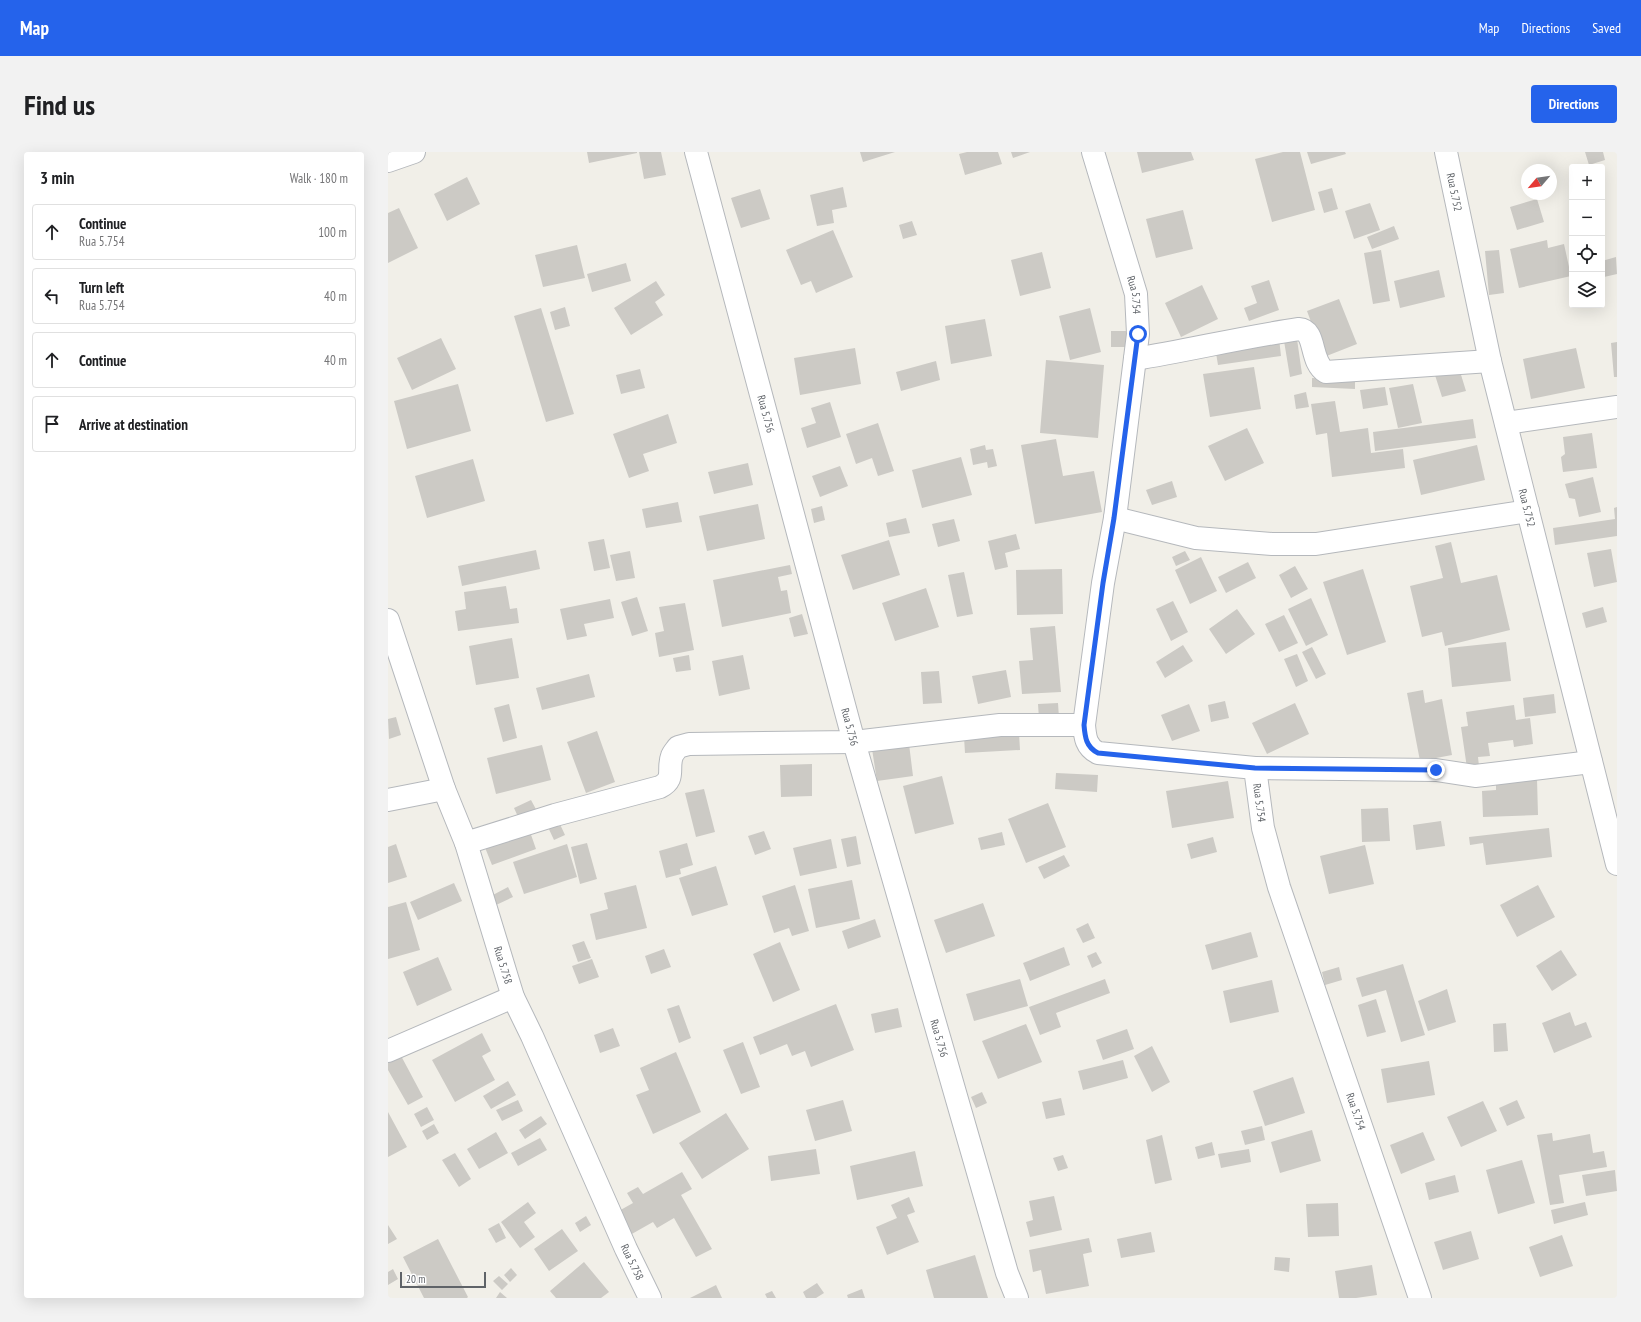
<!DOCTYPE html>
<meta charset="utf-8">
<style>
:root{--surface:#fff;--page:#f2f2f2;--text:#202124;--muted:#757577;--line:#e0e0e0;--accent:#2563eb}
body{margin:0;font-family:"PT Sans Narrow",sans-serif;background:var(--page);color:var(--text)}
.controls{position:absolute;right:12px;top:12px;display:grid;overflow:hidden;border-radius:4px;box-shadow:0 4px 16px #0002}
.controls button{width:36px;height:36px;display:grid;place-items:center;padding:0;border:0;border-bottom:1px solid var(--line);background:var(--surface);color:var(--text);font:20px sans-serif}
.compass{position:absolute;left:1133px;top:12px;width:36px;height:36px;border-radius:50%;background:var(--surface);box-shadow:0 4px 16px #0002;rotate:241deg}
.scale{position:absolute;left:12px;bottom:10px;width:86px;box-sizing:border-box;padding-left:4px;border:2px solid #5f6368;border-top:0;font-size:11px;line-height:14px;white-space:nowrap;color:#5f6368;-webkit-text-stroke:3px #fff;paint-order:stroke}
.stop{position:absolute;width:12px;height:12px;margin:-9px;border:3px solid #2563eb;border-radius:50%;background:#fff}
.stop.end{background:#2563eb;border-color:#fff;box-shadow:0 1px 4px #0008}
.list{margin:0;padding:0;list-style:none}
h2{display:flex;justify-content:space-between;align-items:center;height:52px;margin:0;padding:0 16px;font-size:17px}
h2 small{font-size:13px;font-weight:400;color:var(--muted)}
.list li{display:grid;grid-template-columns:26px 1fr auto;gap:12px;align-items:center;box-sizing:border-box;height:56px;margin:0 8px 8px;padding:0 8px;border:1px solid var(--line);border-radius:4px}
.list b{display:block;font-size:15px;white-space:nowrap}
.list p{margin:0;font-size:13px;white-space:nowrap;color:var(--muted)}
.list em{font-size:13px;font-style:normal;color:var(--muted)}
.icon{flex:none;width:22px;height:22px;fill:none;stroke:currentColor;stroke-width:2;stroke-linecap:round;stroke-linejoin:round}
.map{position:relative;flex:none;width:1229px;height:1146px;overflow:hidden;border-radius:4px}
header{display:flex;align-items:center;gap:24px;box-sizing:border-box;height:56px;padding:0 20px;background:var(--accent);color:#fff}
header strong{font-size:19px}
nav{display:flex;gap:22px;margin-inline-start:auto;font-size:14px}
.intro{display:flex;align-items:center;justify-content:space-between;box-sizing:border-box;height:96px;padding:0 24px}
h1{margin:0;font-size:28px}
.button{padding:10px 18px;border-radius:4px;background:var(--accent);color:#fff;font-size:14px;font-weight:700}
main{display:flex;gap:24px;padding:0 24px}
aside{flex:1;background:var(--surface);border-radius:4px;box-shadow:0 4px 16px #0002}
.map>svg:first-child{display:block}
</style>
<header>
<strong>Map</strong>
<nav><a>Map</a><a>Directions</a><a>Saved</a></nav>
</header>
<div class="intro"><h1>Find us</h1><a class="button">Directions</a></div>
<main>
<aside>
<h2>3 min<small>Walk · 180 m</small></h2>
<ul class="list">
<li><svg class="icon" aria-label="ahead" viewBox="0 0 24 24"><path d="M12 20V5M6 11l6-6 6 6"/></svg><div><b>Continue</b><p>Rua 5.754</p></div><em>100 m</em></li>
<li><svg class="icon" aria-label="left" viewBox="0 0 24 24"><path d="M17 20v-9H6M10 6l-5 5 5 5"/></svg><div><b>Turn left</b><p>Rua 5.754</p></div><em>40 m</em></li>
<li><svg class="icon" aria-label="ahead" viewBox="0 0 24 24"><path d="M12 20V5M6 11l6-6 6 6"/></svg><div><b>Continue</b></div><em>40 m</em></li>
<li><svg class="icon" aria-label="arrive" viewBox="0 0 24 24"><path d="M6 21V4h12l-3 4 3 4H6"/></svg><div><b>Arrive at destination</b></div></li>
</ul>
</aside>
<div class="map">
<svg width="1229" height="1146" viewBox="0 0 1229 1146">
<rect width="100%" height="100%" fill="#f1efe8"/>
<path fill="#cccac5" d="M199 0H249V1L201 11Z
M251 0H273L278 23 256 27Z
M472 0H507L475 10Z
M579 0H610L614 12 577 23 571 2Z
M623 0H642L625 6Z
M749 0H803L806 8 754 21Z
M895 0H912L927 58 884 70 867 7Z
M919 0H957L958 2 923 12Z
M1197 0H1215L1217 8 1201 13Z
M79 25 92 52 59 69 46 42Z
M455 35 459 55 444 58 446 71 429 74 422 43Z
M944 36 950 57 936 61 930 40Z
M372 37 382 67 353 76 343 46Z
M1149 47 1156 70 1129 78 1122 55Z
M982 51 992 78 966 87 957 59Z
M11 56 30 96 0 111V61Z
M795 58 805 97 768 106 758 67Z
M524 69 529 83 515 87 511 73Z
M1006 74 1011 87 984 97 979 85Z
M445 78 465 125 428 141 423 129 413 133 398 98Z
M1159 88 1160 96 1176 92 1183 124 1131 136 1122 97Z
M189 93 197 126 155 135 147 103Z
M993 98 1002 149 985 152 976 101Z
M1111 98 1116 141 1101 143 1097 99Z
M654 100 663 136 632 144 623 108Z
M1228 105 1229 122 1216 125 1214 109Z
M238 111 243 129 204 140 199 122Z
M1051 118 1057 145 1012 156 1006 129Z
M881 128 891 158 861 169 856 156 869 151 863 134Z
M268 129 277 143 267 150 275 163 243 183 226 156Z
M814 133 830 167 793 185 777 151Z
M951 147 969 192 936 205 919 159Z
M177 155 182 174 167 178 162 160Z
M153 156 186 262 158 270 126 164Z
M702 156 713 200 682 208 671 164Z
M597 167 604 204 563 212 557 174Z
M723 179H738V195H723Z
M53 186 68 217 24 238 9 206Z
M891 186 893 204 830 213 827 195Z
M909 187 914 222 902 225 896 189Z
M1229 190V225H1226L1223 191Z
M467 196 473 232 412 243 406 206Z
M1188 196 1197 236 1143 247 1135 207Z
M658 208 716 213 710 286 652 281Z
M548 209 552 228 513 239 508 220Z
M1070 213 1078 239 1054 245 1046 220Z
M866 215 873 257 822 265 815 222Z
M252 217 257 236 233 242 228 223Z
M924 226 967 228V237L924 235Z
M70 232 83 279 19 297 6 249Z
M1025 232 1034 271 1010 276 1001 236Z
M997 235 1000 253 975 257 972 238Z
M918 240 921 255 908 257 906 243Z
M947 249 952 280 980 276 983 301 1015 297 1017 316 944 325 939 281 928 283 923 252Z
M442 250 453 285 419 296 413 276 428 271 423 256Z
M280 262 289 291 255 302 261 319 241 326 225 282Z
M1085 267 1088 286 987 299 985 280Z
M490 271 506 319 490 324 484 306 468 312 458 282Z
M859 276 876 311 837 329 820 294Z
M1204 281 1209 316 1175 320 1173 305 1177 302 1175 285Z
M668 287 675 324 706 319 714 360 647 372 633 293Z
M597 293 598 298 605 297 609 314 600 316 599 310 585 313 582 297Z
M1089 293 1097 328 1033 343 1025 308Z
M573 305 584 343 534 356 524 318Z
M85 307 97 349 39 366 27 324Z
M360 311 365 333 326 342 320 320Z
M452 314 460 334 432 345 424 324Z
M1205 325 1213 360 1191 365 1187 347 1181 346 1177 332Z
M784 329 789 345 764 353 758 338Z
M290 350 294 370 258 376 254 357Z
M370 352 377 387 319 399 311 364Z
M434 354 437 368 426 371 423 357Z
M1229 355V384L1167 393 1165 376 1227 367 1226 356Z
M518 366 522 381 501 385 498 371Z
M566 367 572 389 550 395 544 372Z
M628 382 632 397 617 401 620 415 607 418 600 389Z
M216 387 222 416 206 419 200 390Z
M501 388 512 423 465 438 453 403Z
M1063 390 1073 431 1109 423 1122 478 1057 494 1054 480 1034 485 1022 434 1055 426 1047 394Z
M1223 397 1229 430 1206 435 1199 401Z
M148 398 152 417 74 434 70 414Z
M242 399 247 426 228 429 222 403Z
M797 399 802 408 788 414 784 405Z
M813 405 829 439 802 452 787 418Z
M860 410 868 426 838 441 830 425Z
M402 413 404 422 390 425 393 439 399 438 403 461 334 475 325 428Z
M907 414 920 437 903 446 891 423Z
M674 417 675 462 629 463 628 418Z
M975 417 998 490 959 503 935 430Z
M576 420 585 462 569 465 560 423Z
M118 434 122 457 129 456 131 471 70 479 67 459 78 457 76 440Z
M538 436 551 475 507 489 494 451Z
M249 445 260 479 244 484 233 450Z
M923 446 940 483 918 494 900 457Z
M222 447 226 466 196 472 199 484 179 488 172 457Z
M785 449 800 480 783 489 768 457Z
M297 451 306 498 271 505 267 481 276 479 271 455Z
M1215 455 1219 470 1198 476 1194 461Z
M849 457 867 482 838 502 821 477Z
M414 462 420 482 406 485 401 466Z
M896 463 910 491 891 500 877 472Z
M667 474 673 540 634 542 631 509 645 508 642 476Z
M124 486 131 526 88 533 81 494Z
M1118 490 1123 529 1064 535 1060 496Z
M795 493 805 509 777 526 768 510Z
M924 495 938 522 928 527 914 500Z
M909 502 920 529 908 535 896 507Z
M301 503 303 518 288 520 285 506Z
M355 503 362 537 331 544 324 509Z
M618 518 623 545 590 552 584 524Z
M551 519 554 551 535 552 533 520Z
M201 522 207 545 154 558 148 536Z
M1035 538 1037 551 1054 547 1064 603 1032 609 1019 541Z
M1166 542 1168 561 1137 565 1135 546Z
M837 549 841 566 823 570 820 553Z
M670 551 671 566 651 567 650 552Z
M907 551 921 582 879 602 864 571Z
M121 552 129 586 115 590 106 556Z
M801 552 812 579 784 589 773 563Z
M1126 553 1128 568 1142 566 1145 592 1126 595 1125 588 1100 591 1102 604 1090 605 1091 614 1079 616 1073 575 1080 574 1078 560Z
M8 565 13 583 1 587 0 567Z
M209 579 227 630 198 641 179 590Z
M631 581 632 598 577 601 576 585Z
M521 592 525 624 489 629 484 597Z
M154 593 163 628 108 642 99 606Z
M424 612V644L393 645 392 613Z
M668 621 710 623 709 640 667 637Z
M554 624 566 672 527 682 515 634Z
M1149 627 1150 663 1095 665 1094 639 1108 638V628Z
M840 629 846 666 784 676 778 639Z
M316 637 327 680 308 685 297 641Z
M143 648 150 661 132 669 126 656Z
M660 651 678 695 638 711 620 667Z
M1000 656 1002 689 974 690 973 657Z
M170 668 177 683 166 688 159 673Z
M1053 669 1057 694 1028 698 1025 673Z
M1161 676 1164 705 1098 713 1095 691 1082 693 1081 685Z
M141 677 148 697 104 713 96 693Z
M376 679 383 697 367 703 360 684Z
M614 680 617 693 593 698 590 686Z
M468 684 473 712 459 715 453 687Z
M825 685 829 700 803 707 799 692Z
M443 687 449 716 412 724 405 696Z
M199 691 209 727 192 732 183 695Z
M299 691 305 713 292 717 293 722 278 726 271 699Z
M8 692 19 725 0 731V695Z
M179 692 189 725 136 742 125 710Z
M977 693 986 732 941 742 932 704Z
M676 703 682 714 656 727 650 715Z
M328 714 340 753 304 764 291 726Z
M464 728 472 767 428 776 420 737Z
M66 731 74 749 30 768 22 750Z
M248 733 259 776 208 788 202 762 220 757 216 741Z
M407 733 421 779 404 784 401 776 386 781 374 744Z
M1150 733 1167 765 1129 785 1112 753Z
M120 735 125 745 108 753 103 744Z
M18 750 32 798 0 807V755Z
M595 751 607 784 558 801 546 768Z
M487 767 493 785 460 797 454 779Z
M700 771 707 786 695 791 688 777Z
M863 780 870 805 824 818 817 793Z
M196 789 203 806 190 810 184 793Z
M392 790 412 838 385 850 365 802Z
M676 795 682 813 642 829 635 811Z
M276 797 283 815 263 822 257 804Z
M1173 798 1189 823 1164 839 1148 814Z
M708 800 714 811 704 816 699 804Z
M50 805 64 838 29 854 15 820Z
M204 807 211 825 191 832 184 814Z
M1015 812 1037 883 1013 890 998 838 974 845 968 826Z
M951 815 954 828 937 833 934 820Z
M632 827 640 854 586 869 578 842Z
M717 827 722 841 668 861 673 875 652 883 641 855Z
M884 828 891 860 842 871 835 839Z
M1059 837 1068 870 1040 879 1030 849Z
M988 847 998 880 979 885 970 853Z
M448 852 466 898 423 915 417 899 404 904 399 892 372 903 365 885Z
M291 853 303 886 291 891 279 857Z
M510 856 514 875 487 881 483 862Z
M1182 860 1187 874 1198 870 1204 885 1166 901 1154 871Z
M1118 871 1120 899 1106 900 1105 872Z
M638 872 654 910 610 927 594 889Z
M225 876 232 894 212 901 206 883Z
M739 877 746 897 715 908 708 888Z
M94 881 103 899 94 904 107 928 67 950 44 908Z
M355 890 372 935 353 942 335 898Z
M764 894 782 930 764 940 746 904Z
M11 900 35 945 20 953 0 918V906Z
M288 900 313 960 265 982 248 943 261 938 252 916Z
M735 908 740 926 695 938 690 919Z
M1041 909 1047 943 999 951 993 917Z
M905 925 917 961 877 974 865 939Z
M120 929 128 943 103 957 95 944Z
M594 940 599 951 588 956 583 945Z
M673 946 677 963 658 967 654 950Z
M130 948 135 959 114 969 108 958Z
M455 948 464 979 427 989 418 958Z
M1129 948 1137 966 1119 974 1111 956Z
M1095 949 1109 979 1073 995 1059 965Z
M39 955 46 968 33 975 26 962Z
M0 960 19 995 0 1005Z
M338 961 361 997 314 1027 291 991Z
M153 964 159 972 137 987 131 978Z
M46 972 51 981 39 988 34 979Z
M874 974 877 988 857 993 853 979Z
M924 978 933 1009 892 1021 883 990Z
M108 980 120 1001 91 1017 79 997Z
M1035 980 1047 1008 1013 1022 1002 993Z
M1164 981 1165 989 1202 982 1205 1001 1216 999 1219 1015 1171 1023 1176 1051 1162 1053 1149 983Z
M774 983 784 1028 767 1032 758 988Z
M152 986 159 998 130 1014 123 1001Z
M824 990 827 1003 810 1007 807 995Z
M428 997 432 1022 383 1029 380 1004Z
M861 997 863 1010 833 1016 830 1002Z
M527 999 535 1034 469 1048 462 1014Z
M67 1001 83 1027 71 1035 54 1008Z
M675 1003 680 1016 670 1019 665 1006Z
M1134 1008 1147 1051 1110 1062 1098 1018Z
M1227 1018 1229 1039 1198 1044 1194 1023Z
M294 1020 304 1037 293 1043 324 1097 308 1105 286 1066 269 1076 265 1070 242 1083 229 1060 245 1051 239 1041 250 1035 255 1042Z
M1067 1023 1071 1040 1041 1048 1037 1031Z
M666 1044 674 1078 642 1085 638 1070 645 1068 641 1049Z
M521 1045 527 1060 519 1063 531 1090 499 1103 488 1075 509 1066 503 1053Z
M140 1050 148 1061 136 1070 147 1085 132 1096 113 1070Z
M1197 1050 1200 1063 1166 1072 1163 1058Z
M950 1051 951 1084 920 1085 918 1052Z
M198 1064 203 1073 192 1080 187 1071Z
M111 1071 118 1086 108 1091 100 1077Z
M0 1073 9 1087 0 1092Z
M174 1077 190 1099 161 1119 146 1097Z
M1083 1079 1091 1107 1055 1118 1046 1090Z
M763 1080 767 1100 733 1106 729 1087Z
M1174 1083 1185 1114 1152 1125 1141 1095Z
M701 1086 704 1100 695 1102 701 1134 658 1142 653 1118 645 1120 641 1098Z
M50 1087 80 1145 79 1146H36L15 1105Z
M587 1103 600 1146H546L538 1118Z
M887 1105 902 1106 901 1120 886 1118Z
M196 1110 221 1140 213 1146H168L162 1139Z
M984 1113 989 1143 968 1146H951L947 1119Z
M123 1116 129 1123 122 1130 116 1123Z
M5 1117 10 1127 0 1133V1120Z
M111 1124 120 1132 114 1138 105 1129Z
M429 1131 436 1141 428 1146H418L415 1140Z
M328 1133 334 1146H302Z
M474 1137 477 1146H460L459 1143Z
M384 1139 388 1146H379L377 1142Z
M112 1140 119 1146H108Z"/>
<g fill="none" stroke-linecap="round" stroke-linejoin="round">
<defs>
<g id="minor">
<path id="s1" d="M308 0 466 590 619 1121 629 1146"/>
<path id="s2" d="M705 0 748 142 750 182 727 366 715 431 696 573C697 585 698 595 710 601L867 616 875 676 891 735 1032 1146"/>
<path id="s3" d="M1058 0 1102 209 1229 712"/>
<path d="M0 9 26 0"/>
<path d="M747 207C802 198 856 185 911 177 929 178 921 210 938 220L1102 209"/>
<path d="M1118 271 1229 255"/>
<path d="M727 366 808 386 884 392H928L1140 359"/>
<path id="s4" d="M0 468 56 637 78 691 125 845 144 884 238 1097 262 1146"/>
<path d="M867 616 1048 618 1087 624 1203 610"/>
<path d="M0 648 56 637"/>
<path d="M78 691 167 663 272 635C288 627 279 617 284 604 285 601 288 598 290 595L301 592 466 590 612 573H696"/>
<path d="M0 899 125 845"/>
</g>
</defs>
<use href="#minor" stroke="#b5b8bc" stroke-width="24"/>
<use href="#minor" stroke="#fff" stroke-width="22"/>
</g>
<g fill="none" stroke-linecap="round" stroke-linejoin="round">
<path stroke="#2563eb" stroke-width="5" d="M750 182 726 366 715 431 696 573C697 585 698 595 710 601L867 616 1048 618"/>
</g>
<g text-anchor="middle" stroke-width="3.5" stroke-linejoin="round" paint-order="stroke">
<g font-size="11" fill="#5f6368" stroke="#fff">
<text dy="4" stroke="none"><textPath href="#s3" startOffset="41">Rua 5.752</textPath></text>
<text dy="4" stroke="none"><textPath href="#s2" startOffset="149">Rua 5.754</textPath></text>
<text dy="4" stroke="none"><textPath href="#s1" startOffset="271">Rua 5.756</textPath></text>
<text dy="4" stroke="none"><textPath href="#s3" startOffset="365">Rua 5.752</textPath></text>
<text dy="4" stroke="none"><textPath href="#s1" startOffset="595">Rua 5.756</textPath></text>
<text dy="4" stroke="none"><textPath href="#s2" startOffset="809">Rua 5.754</textPath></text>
<text dy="4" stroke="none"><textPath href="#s4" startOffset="364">Rua 5.758</textPath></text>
<text dy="4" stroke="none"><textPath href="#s1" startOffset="919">Rua 5.756</textPath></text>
<text dy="4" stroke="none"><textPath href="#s2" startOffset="1133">Rua 5.754</textPath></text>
<text dy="4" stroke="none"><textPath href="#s4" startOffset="688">Rua 5.758</textPath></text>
</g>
</g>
</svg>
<div class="controls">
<button>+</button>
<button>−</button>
<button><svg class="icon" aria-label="locate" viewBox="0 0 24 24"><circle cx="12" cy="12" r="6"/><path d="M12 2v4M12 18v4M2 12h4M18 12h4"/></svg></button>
<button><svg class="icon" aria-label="layers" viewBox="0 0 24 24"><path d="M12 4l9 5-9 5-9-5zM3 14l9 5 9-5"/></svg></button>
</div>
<svg class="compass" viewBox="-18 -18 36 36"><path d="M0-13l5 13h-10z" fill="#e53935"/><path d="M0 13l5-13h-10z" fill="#757577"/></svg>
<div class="scale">20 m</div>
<div class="stop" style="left:750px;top:182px"></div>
<div class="stop end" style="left:1048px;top:618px"></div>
</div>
</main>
